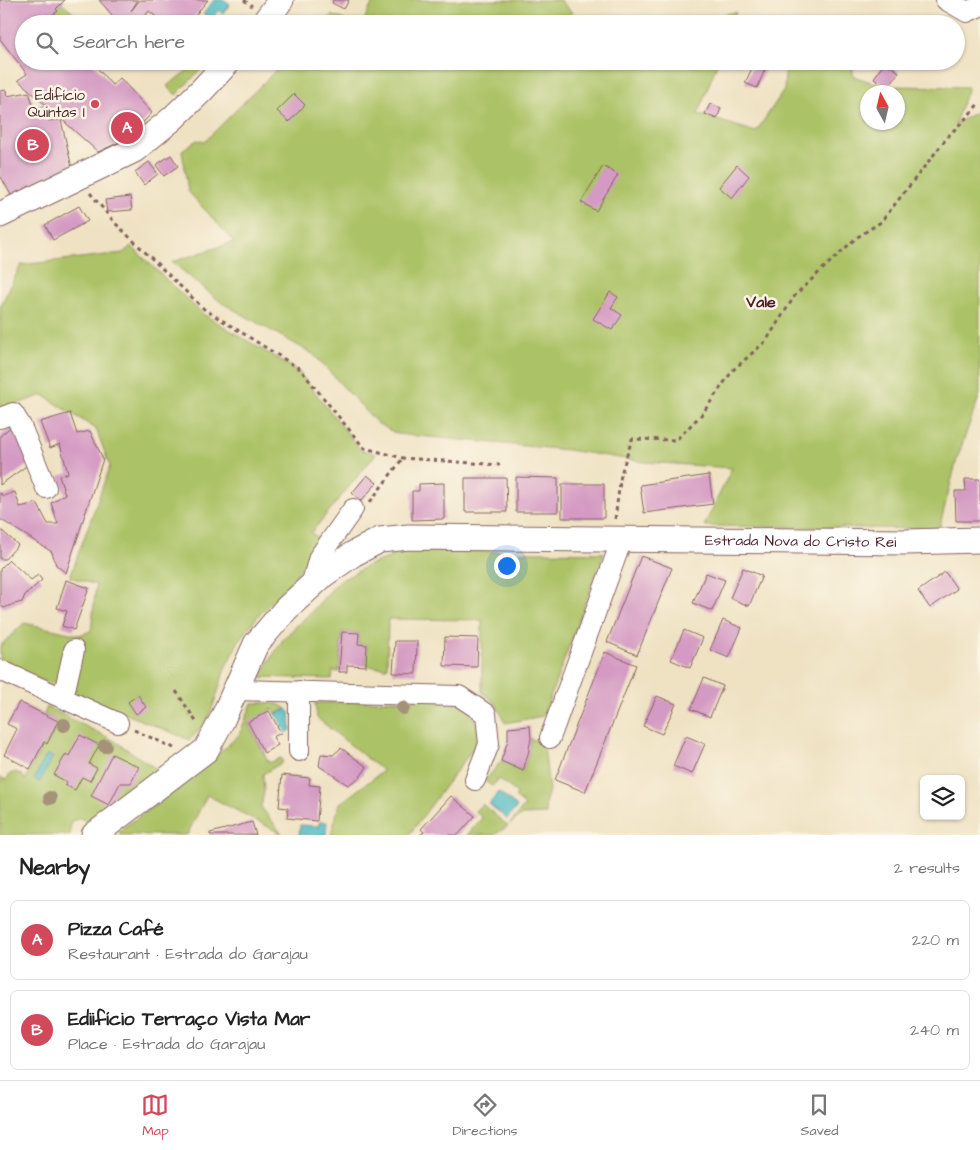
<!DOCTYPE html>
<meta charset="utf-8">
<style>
:root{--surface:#fff;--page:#f2f2f2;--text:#222;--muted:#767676;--line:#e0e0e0;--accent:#d1495b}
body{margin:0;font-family:"Architects Daughter",sans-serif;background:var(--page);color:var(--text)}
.controls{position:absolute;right:15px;bottom:15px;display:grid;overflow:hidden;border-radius:8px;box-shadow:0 1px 4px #0004}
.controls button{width:45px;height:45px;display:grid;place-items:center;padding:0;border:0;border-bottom:1px solid var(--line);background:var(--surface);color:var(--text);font:25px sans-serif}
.compass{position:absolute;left:860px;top:85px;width:45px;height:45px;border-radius:50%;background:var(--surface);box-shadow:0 1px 4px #0004;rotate:352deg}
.you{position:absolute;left:506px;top:565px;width:18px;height:18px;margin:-12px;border:4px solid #fff;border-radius:50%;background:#1a73e8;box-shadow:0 0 0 8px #1a73e833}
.badge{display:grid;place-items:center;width:32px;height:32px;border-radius:50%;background:var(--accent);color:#fff;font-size:16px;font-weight:700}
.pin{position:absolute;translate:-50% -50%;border:2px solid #fff;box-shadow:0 1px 5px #0006}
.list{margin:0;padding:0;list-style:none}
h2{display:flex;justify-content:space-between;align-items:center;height:65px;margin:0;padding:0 20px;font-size:21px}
h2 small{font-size:16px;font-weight:400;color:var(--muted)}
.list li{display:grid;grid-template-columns:32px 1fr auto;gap:15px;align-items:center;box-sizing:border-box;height:80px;margin:0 10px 10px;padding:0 10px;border:1px solid var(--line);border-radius:8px}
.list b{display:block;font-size:19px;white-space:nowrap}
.list p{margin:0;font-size:16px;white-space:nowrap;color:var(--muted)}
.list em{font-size:16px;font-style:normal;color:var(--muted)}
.icon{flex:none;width:28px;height:28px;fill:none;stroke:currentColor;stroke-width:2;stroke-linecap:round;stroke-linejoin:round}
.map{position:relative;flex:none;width:980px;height:835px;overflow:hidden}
.search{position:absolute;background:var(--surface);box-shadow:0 1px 4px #0004;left:15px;right:15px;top:15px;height:55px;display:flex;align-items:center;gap:12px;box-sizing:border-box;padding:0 18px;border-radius:28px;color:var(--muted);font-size:19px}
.sheet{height:245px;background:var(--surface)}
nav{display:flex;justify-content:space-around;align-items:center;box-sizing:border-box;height:70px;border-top:1px solid var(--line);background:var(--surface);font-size:14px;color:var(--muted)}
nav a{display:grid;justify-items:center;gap:2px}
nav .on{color:var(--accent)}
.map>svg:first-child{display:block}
</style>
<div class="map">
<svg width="980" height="835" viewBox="0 0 980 835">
<rect width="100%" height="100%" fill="#fcf5e5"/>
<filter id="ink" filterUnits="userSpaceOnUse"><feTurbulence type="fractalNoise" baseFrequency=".02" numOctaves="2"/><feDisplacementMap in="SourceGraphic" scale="10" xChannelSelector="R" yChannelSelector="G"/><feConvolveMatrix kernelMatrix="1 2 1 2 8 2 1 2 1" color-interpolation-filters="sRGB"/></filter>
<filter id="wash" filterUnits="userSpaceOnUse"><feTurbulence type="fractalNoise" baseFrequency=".0096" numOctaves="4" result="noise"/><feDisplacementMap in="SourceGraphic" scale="20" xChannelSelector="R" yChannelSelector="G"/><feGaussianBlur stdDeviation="1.12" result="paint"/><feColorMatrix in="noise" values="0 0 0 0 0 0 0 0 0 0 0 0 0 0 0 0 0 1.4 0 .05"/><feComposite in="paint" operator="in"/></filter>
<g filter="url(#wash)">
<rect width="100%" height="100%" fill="#efe2c3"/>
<path fill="#acc266" stroke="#7b7048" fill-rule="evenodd" d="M374 0H560L583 24H362Z
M62 3 75 15 68 21 56 9Z
M736 12 732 24H681L684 22Z
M332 15 354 24H323Z
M200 61H209L176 95 167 86Z
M285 61H621L626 67 634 61H718L698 114 756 132 784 90 786 61H853V76L883 86 968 87 955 124 980 110V394L957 459 939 529 704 526 732 468 645 462 568 450 397 434 377 423 313 354 222 303 172 262 234 242 188 191 182 150 197 140 204 142ZM868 92H898V122H868Z
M131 246 203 314 298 371 361 450 376 454 311 533 322 540 286 588 258 616 239 641 225 668 216 698 207 721 190 740 0 663V646L24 623 79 635 91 631 96 585 70 577 110 466 96 429 43 395 0 410V307L21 265 123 253Z
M410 550 604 553 543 716 505 723 497 705 482 692V620L388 619 387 668 366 666 367 645 358 644 359 633 342 632 339 672 333 671 332 679 259 677 284 638 313 610 338 582 369 565Z
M452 698C470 712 485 722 475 746L409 835H331L339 804 383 771 317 718 315 703Z
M252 703C264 703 277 701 287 709L276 714 273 709 248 723 269 763 281 758 283 762 263 774 264 792 261 807 282 834 207 795 187 835H120V830L189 781 239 735Z
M47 707 113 740 161 772 93 827 81 818 71 821 70 835H0V777L6 780 10 774 16 772 22 775 25 780 44 742 47 744 58 722 44 714Z
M543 737 549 790 545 804 546 814 522 815 510 824 525 805 515 797 517 793 499 779 492 786 485 781 501 761 523 771 528 754 531 738 533 740Z
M482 804 508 826 494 835H467L482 818 475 811Z"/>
<path fill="#4bbac2" stroke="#4a6c76" d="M214 0H225L230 4 223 14 218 10 213 18 203 14Z
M287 709 290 712 291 730 286 733 276 714Z
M47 754 53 757 40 782 34 779Z
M499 792 517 807 507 819 489 804Z
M319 822H327L326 835H299L300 825 319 826Z"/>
<g id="blocks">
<path fill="#d49ac3" d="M0 0H65L56 9 58 11 44 22 46 24H24V61H93L92 62 112 85 120 78 152 113 128 138 98 152 18 80 27 74 0 39Z
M99 0H138L131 11 140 0H208L188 24H165L149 11 139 24H128L123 19 120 24Z
M333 0H349L344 9 332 3Z
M755 62 766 67 757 88 745 83Z
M885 62 899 72 888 87 874 78Z
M6 90 7 96 29 92 34 107H44L49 121 61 120 72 168 11 195 1 177H0V91Z
M294 94 305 105 289 122 277 111Z
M710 104 721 108 717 119 705 114Z
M171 155 178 166 164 176 156 165Z
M149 162 158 174 144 185 135 172Z
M737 165 749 176 732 198 719 187Z
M603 166 618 175 596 211 581 202Z
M130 197 132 210 107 212 105 200Z
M79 206 88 221 53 240 45 225Z
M610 292 618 297 611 308 622 315 612 330 593 319Z
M70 413 77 434 90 431 103 459 66 573 56 565 52 552 0 519V493L4 496 15 492 20 507 37 503 48 524H58L51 503 65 494 59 476 68 473 60 444 50 448 40 422Z
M14 424 29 464 0 485V436Z
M367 475 377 483 361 501 352 493Z
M709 475 713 504 644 513 640 485Z
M516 477 558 478V512H516Z
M465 478H506L507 512H465Z
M965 479H980V521H956L955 491H966Z
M444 483V519L412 520V491H419V484Z
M562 484H604V518H562Z
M0 529 18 545 5 559H0Z
M641 556 672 568 637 655 607 642Z
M9 560 31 580 38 575 42 580 25 595 22 602 14 604 4 608 0 605V569Z
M743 568 762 576 749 606 730 598Z
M945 572 957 589 930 608 918 591Z
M706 573 725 580 712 611 693 603Z
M66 580 89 588 74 630 62 626 67 611 57 608Z
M723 620 742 628 729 658 710 650Z
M684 630 703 638 690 668 671 660Z
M342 632 359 633 358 644 367 645 366 666 347 665V672H339Z
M445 637 478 638 477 667 444 666Z
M395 641H417L416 674 393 673Z
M605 652 636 665 585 792 555 780Z
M704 678 723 686 710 717 691 709Z
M138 695 146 707 136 714 128 702Z
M657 696 676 704 662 734 643 726Z
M19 702 58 721 47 744 44 742 30 769 4 755 17 729 7 724Z
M269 711 281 733 273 737 278 745 264 753 248 722Z
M530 726 531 738 528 754 523 771 501 761 508 740V728Z
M80 735 99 745 89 764 97 768 90 781 82 777 75 790 65 785 67 782 54 775 66 754 69 756Z
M686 736 705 744 692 774 673 766Z
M341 748 367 767 360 777 348 785 319 766 321 754 333 755Z
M112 754 139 767 131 783H120L109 805 91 796Z
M282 775 310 778 309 785 320 786 317 821 287 818 288 808 279 807Z
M451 796 475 816 458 835H420L424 832 421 829Z
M252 822 256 835H210V833Z"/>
</g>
</g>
<g filter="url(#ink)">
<use href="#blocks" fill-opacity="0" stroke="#846360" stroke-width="1"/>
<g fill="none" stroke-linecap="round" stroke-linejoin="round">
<defs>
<path id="minor" d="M946 0 967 12 980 6
M0 418 13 413 21 426 46 488
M311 586 319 557 353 509
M0 670 118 723
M235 690 459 696 486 714 489 744 475 780
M63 698 74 650
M550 738 622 539
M299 751V691"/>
<g id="tertiary">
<path d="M263 24 281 0"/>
<path d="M0 215 134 150 172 119 202 90 229 61"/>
<path id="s1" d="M94 835 206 750 222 720 256 644 286 609 323 575 353 554 380 540 409 537 906 542 980 540"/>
</g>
</defs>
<use href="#minor" stroke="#846360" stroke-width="22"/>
<use href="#tertiary" stroke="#846360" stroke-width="27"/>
<path stroke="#846360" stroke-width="3" stroke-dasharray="4 4" stroke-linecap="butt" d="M244 0 252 6
M90 193 115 223 204 309 300 369 364 448 403 458 500 465
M370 502 403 458
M615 519 621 474 632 439 676 440 702 414 733 370 766 341 796 294 856 238 881 222 950 134 967 117 980 102
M176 691 197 723
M134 730 174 748"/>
<use href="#minor" stroke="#fff" stroke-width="20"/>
<use href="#tertiary" stroke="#fff" stroke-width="25"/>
</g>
<g fill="#a49279">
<circle cx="403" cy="708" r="7"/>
<circle cx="64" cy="725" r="7"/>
<circle cx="105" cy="746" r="7"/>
<circle cx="50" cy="798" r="7"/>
</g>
</g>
<circle fill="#d1495b" stroke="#fcf5e5" stroke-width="2" cx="95" cy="104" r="5"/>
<g text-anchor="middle" stroke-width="5" stroke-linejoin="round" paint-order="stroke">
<g font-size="15" fill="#4a1f2b" stroke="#fcf5e5" text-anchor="end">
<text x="85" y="100">Edifício<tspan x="85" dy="17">Quintas I</tspan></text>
</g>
<g font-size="15" fill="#4a1f2b" stroke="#fcf5e5">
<text dy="5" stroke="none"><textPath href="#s1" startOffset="842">Estrada Nova do Cristo Rei</textPath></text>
</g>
<g font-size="16" font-weight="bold" fill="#4a1f2b" stroke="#fcf5e5">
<text x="761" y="307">Vale</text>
</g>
</g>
</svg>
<div class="controls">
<button><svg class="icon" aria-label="layers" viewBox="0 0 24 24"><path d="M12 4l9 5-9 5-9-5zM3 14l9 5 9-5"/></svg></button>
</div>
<svg class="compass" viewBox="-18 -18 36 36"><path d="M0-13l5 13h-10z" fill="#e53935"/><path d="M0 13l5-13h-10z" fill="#767676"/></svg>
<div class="you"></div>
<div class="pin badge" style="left:127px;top:128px">A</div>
<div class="pin badge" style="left:33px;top:145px">B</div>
<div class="search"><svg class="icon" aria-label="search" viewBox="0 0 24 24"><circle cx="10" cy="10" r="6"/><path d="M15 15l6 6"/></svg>Search here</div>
</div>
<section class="sheet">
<h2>Nearby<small>2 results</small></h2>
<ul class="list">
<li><span class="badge">A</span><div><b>Pizza Café</b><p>Restaurant · Estrada do Garajau</p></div><em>220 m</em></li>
<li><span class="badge">B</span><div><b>Ediifício Terraço Vista Mar</b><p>Place · Estrada do Garajau</p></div><em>240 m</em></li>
</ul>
</section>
<nav>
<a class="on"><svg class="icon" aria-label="map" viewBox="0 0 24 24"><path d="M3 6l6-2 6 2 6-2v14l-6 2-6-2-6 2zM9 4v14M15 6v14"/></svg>Map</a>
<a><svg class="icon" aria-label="directions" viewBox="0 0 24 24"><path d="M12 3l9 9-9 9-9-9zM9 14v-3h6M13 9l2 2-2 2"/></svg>Directions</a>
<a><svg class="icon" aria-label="saved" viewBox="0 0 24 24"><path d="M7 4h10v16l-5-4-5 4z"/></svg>Saved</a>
</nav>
